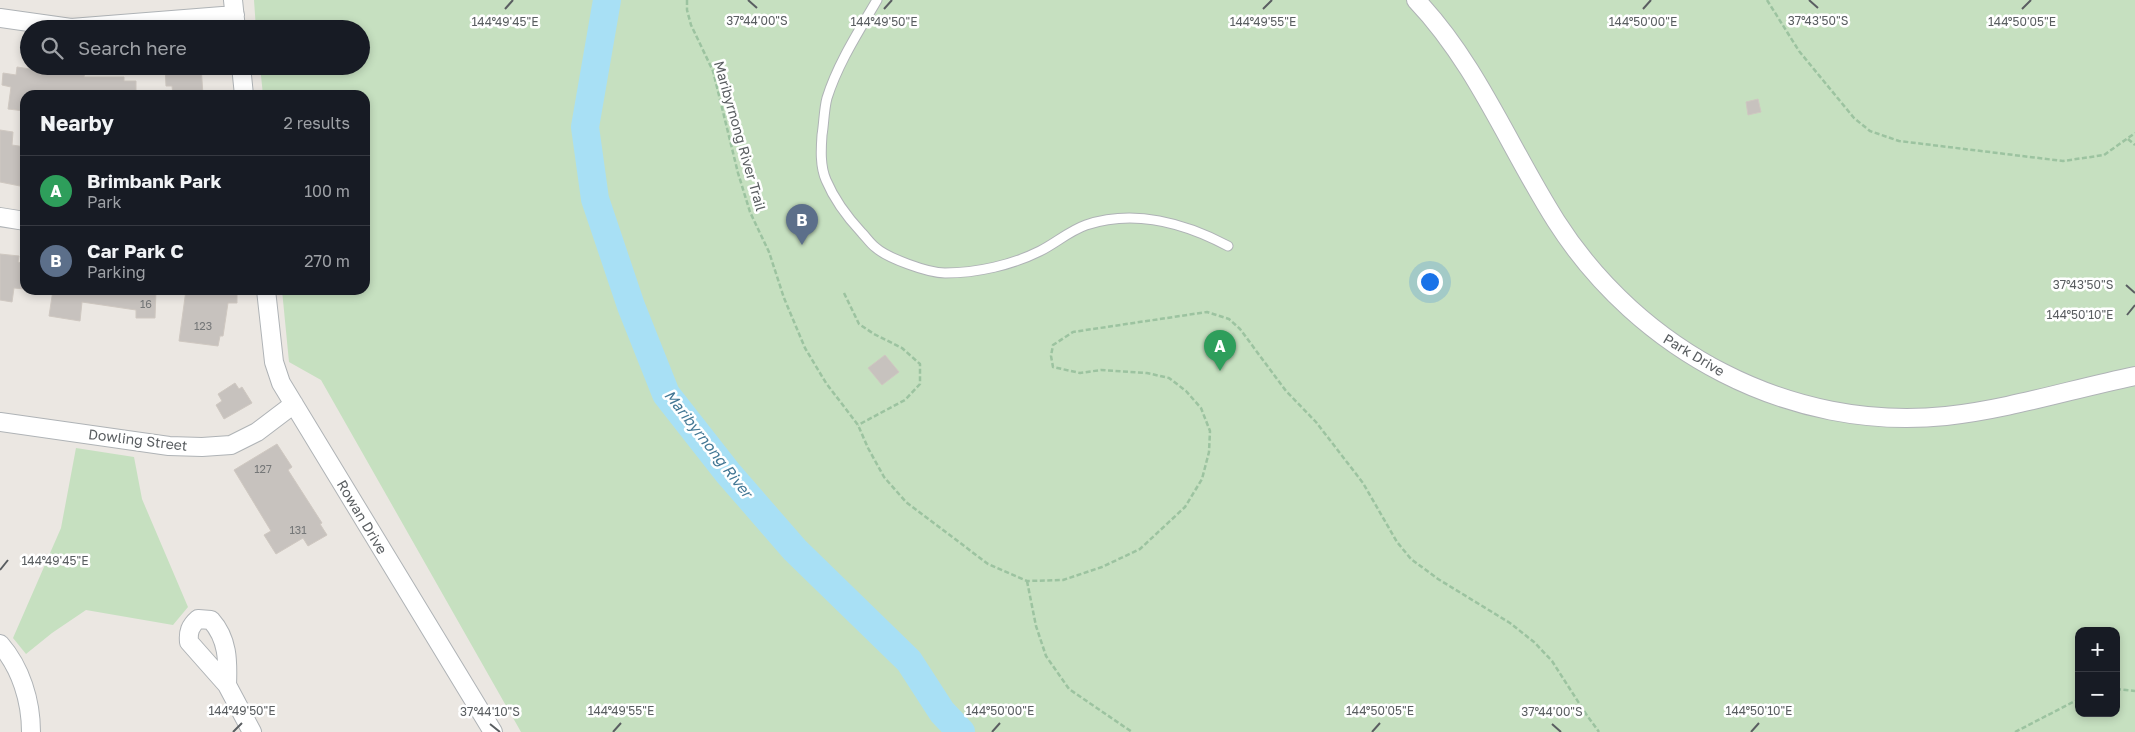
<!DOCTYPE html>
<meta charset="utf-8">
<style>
:root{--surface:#171b24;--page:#20242c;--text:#f1f3f6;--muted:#9ea1a6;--line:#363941;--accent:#d53e4b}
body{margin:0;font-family:"Golos Text",sans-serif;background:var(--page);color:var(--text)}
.controls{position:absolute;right:15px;bottom:15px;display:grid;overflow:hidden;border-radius:10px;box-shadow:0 2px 8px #0003}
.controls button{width:45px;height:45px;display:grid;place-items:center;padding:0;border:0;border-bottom:1px solid var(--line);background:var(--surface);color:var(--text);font:25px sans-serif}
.you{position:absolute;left:1429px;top:281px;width:18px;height:18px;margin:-12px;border:4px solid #fff;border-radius:50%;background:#1a73e8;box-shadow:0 0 0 8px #1a73e833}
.badge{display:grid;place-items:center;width:32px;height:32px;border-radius:50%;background:var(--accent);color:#fff;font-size:16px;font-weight:700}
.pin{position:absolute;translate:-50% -41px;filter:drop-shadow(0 1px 2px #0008)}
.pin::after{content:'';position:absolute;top:26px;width:18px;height:15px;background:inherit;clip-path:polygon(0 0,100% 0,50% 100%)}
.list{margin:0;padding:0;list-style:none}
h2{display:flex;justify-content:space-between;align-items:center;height:65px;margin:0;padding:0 20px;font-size:21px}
h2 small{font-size:16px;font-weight:400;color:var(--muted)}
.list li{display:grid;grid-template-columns:32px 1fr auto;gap:15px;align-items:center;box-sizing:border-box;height:70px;padding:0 20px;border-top:1px solid var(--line)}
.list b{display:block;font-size:19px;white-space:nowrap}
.list p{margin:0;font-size:16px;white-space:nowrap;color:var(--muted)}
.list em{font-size:16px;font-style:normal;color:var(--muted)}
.icon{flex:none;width:28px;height:28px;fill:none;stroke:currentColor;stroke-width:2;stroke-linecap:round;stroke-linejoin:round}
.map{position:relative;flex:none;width:2135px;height:732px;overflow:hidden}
.search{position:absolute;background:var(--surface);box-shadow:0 2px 8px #0003;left:20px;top:20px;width:350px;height:55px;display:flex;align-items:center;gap:12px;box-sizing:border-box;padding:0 18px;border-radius:28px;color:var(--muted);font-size:19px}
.panel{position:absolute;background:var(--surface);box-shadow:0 2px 8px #0003;left:20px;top:90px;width:350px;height:205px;border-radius:15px}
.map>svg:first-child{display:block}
</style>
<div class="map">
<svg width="2135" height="732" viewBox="0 0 2135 732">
<rect width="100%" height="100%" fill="#ebe7e2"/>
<path fill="#c6e0c0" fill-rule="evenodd" d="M254 0H2135V732H521L321 380 289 362 282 290H365V95H263L260 66H361V29H256ZM2079 631H2116V713H2079Z
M76 448 134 457 142 499 188 607 173 625 86 610 52 633 26 654 13 638 61 528Z"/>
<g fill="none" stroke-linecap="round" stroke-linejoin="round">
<path stroke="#a8e0f5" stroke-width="28" d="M607 0 585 127 595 199 631 306 666 394 728 473 795 550 909 661 942 712 961 732"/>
</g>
<path fill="#c7c2be" stroke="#cfc8c1" d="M38 66H86L84 77H124V81H136V95H25V111L8 109 11 87 2 85 3 73 16 75 17 67 37 70Z
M165 66H201L203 95H173L172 86H166Z
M1758 99 1761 112 1748 115 1746 102Z
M0 130 13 132 12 145 25 147V187L0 182Z
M0 254 19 256 18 262 25 264V289L14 288 12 302 0 300Z
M53 290H156L155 318H136V310L82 302 80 321 49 316Z
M186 290H237V303H228L223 336H220L218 346 179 341Z
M885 355 899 372 882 385 868 368Z
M235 383 239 389 242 387 252 403 224 419 216 405 222 401 218 394Z
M277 444 292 467 288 470 322 523 320 524 327 535 308 546 303 538 276 554 264 535 271 531 234 470Z"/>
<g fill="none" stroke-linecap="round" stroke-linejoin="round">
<defs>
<path id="lane" d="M877 0C859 31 838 63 827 98 824 109 824 123 822 135 821 149 820 166 826 180 834 199 848 218 862 233 866 237 870 243 875 247 887 258 928 273 945 273 977 273 1012 265 1040 251 1056 243 1069 231 1086 225 1134 209 1185 223 1228 246"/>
<path id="street" d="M233 0 236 29
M1416 0C1477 64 1509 147 1556 221 1639 351 1790 432 1946 416 2010 409 2072 389 2135 376
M0 18 71 28 235 15
M241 66 244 95
M0 217 25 221
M266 290 274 362 281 383 493 732
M0 422 169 446 202 447 231 445 257 432 294 404
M0 644C21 668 31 701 31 732
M227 685C228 661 228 639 211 620L198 619C190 626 188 632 189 642L227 685 252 732"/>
</defs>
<use href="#lane" stroke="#afb3b6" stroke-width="11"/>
<use href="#street" stroke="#afb3b6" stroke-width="20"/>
<path stroke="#9cc3a0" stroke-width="2.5" stroke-dasharray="5 2.5" stroke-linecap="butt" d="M687 0V10L691 25 713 71 738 173 750 212 769 252 784 298 805 348 826 383 858 425 868 448 884 477 906 502 988 564 1027 581 1063 580 1102 567 1140 549 1185 507 1202 479 1209 452 1210 431 1201 408 1186 391 1169 378 1147 373 1101 370 1080 373 1053 367 1051 356 1053 345 1073 332 1207 312 1229 319 1240 329 1286 391 1316 422 1363 483 1397 542 1411 559 1438 579 1510 623 1534 642 1552 661 1586 714 1599 732
M1767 0 1799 51 1854 118 1870 131 1899 141 2063 161 2104 155 2135 133
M2128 139 2135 145
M844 293 859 324 874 334 902 348 920 364V384L905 400 858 425
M1027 581 1036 626 1046 656 1069 689 1132 732
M2116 689 2135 691
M2015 732 2079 699"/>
<use href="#lane" stroke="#fff" stroke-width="9"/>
<use href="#street" stroke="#fff" stroke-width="18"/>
</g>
<path fill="none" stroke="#5a5e61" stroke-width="2" d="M748 0 757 8M1809 0 1818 8M505 9 513 0M884 9 892 0M1263 9 1272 0M1643 9 1651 0M2022 9 2031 0M2126 285 2135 293M2127 315 2135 305M0 570 8 560M490 724 500 732M1552 724 1561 732M233 732 242 723M613 732 621 723M992 732 1000 723M1372 732 1380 723M1751 732 1759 723"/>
<g text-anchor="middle" stroke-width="5" stroke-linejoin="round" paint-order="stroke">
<g font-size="11" fill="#757778">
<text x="146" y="308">16</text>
<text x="203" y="330">123</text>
<text x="263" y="473">127</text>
<text x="298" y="534">131</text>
</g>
<g font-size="14" fill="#5a5e61" stroke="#fff">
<text transform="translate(740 136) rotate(74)" y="5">Maribyrnong River Trail</text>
<text transform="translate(1694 355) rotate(31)" y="5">Park Drive</text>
<text transform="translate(138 440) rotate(7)" y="5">Dowling Street</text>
<text transform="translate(362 517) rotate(59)" y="5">Rowan Drive</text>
</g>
<g font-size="15" font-style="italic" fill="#427794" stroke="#fff">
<text transform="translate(708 444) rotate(52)" y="5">Maribyrnong River</text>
</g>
</g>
<g font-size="12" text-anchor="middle" fill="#5a5e61" stroke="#fff" stroke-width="5" stroke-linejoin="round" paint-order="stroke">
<text x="757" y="25">37°44'00"S</text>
<text x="1818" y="25">37°43'50"S</text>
<text x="505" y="26">144°49'45"E</text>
<text x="884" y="26">144°49'50"E</text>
<text x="1263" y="26">144°49'55"E</text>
<text x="1643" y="26">144°50'00"E</text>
<text x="2022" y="26">144°50'05"E</text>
<text x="2083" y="289">37°43'50"S</text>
<text x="2080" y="319">144°50'10"E</text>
<text x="55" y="565">144°49'45"E</text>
<text x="242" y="715">144°49'50"E</text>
<text x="621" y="715">144°49'55"E</text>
<text x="1000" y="715">144°50'00"E</text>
<text x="1380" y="715">144°50'05"E</text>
<text x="1759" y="715">144°50'10"E</text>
<text x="490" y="716">37°44'10"S</text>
<text x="1552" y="716">37°44'00"S</text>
</g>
</svg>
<div class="controls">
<button>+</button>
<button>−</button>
</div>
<div class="you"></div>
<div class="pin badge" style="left:1220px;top:371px;background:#2e9e5b">A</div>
<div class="pin badge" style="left:802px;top:245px;background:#5c6f8a">B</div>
<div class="search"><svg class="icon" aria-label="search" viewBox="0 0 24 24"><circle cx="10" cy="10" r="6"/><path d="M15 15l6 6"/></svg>Search here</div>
<section class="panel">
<h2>Nearby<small>2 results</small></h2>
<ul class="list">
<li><span class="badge" style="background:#2e9e5b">A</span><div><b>Brimbank Park</b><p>Park</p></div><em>100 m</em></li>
<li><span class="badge" style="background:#5c6f8a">B</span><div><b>Car Park C</b><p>Parking</p></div><em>270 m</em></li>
</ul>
</section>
</div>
